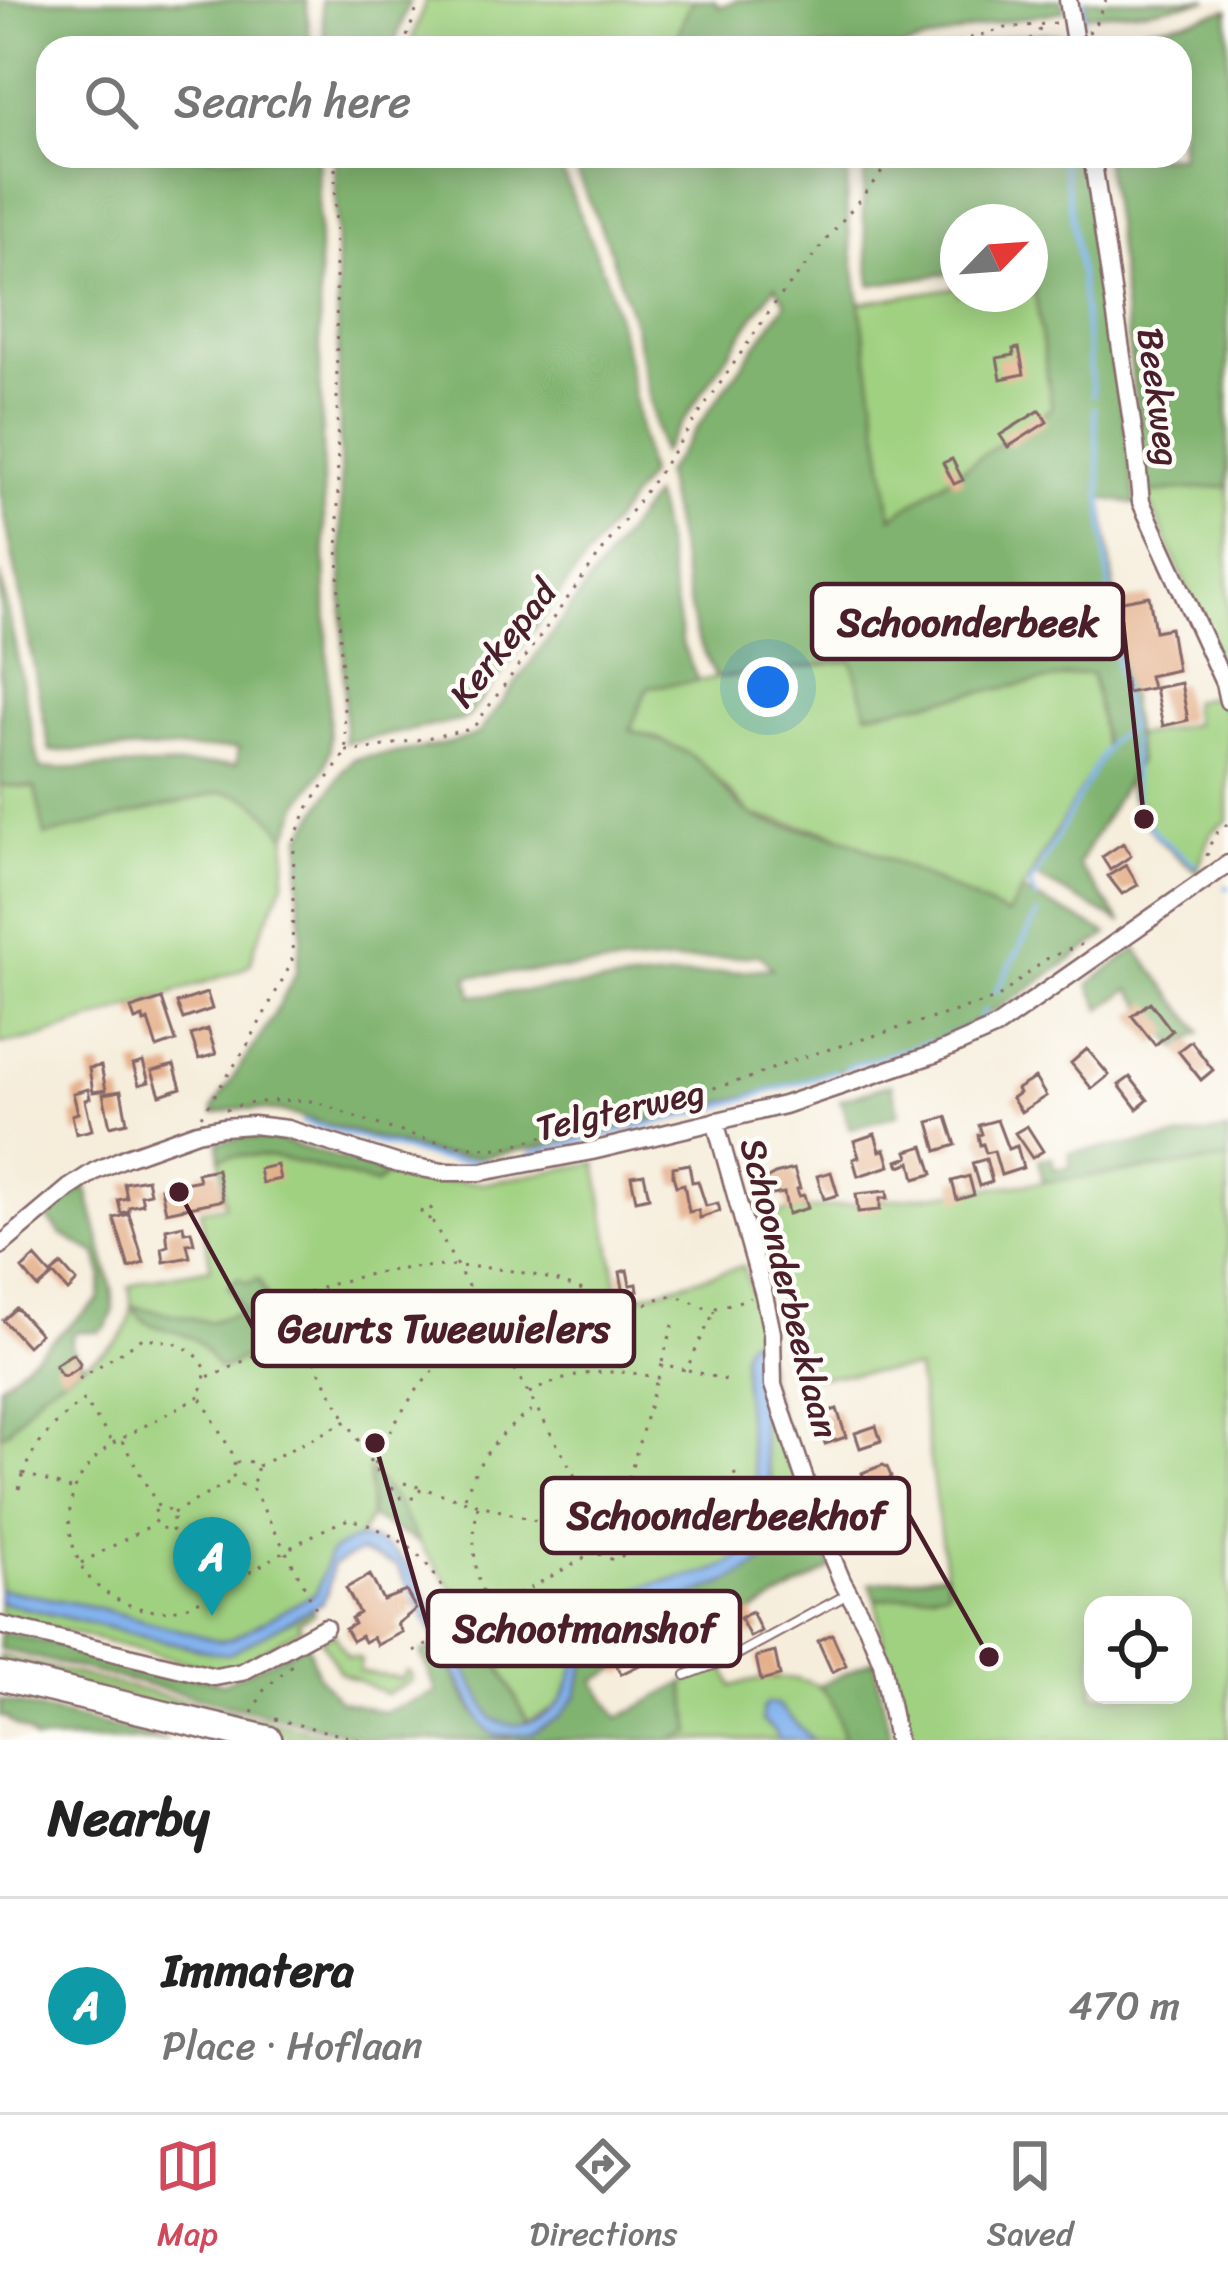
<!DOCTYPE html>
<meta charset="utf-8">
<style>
:root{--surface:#fff;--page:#f6f6f6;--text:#222;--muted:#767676;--line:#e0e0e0;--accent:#d1495b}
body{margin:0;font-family:Sriracha,sans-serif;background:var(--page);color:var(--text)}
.controls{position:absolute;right:36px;bottom:36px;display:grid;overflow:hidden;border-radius:24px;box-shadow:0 6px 30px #0003}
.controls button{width:108px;height:108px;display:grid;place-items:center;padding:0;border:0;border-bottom:3px solid var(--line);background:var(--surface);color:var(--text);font:60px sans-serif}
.compass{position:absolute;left:940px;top:204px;width:108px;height:108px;border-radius:50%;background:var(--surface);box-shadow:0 6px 30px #0003;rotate:65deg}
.you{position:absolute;left:768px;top:687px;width:42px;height:42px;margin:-30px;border:9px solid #fff;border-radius:50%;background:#1a73e8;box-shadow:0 0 0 18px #1a73e833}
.badge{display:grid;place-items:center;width:78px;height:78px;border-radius:50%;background:var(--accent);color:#fff;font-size:39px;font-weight:700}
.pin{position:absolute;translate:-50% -99px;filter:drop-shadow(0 3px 6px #0008)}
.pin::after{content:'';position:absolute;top:63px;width:42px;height:36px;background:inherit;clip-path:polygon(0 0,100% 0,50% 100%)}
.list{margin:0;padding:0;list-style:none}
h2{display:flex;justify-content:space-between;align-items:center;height:156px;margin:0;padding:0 48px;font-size:51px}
h2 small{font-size:39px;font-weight:400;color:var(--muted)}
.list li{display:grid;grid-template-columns:78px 1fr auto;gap:36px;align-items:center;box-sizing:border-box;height:216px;padding:0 48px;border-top:3px solid var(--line)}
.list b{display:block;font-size:45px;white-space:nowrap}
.list p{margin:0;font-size:39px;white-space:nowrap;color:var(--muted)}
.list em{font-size:39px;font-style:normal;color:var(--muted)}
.icon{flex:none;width:66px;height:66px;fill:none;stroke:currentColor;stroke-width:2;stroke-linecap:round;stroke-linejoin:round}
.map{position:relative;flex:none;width:1228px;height:1740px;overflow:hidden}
.search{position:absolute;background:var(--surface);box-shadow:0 6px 30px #0003;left:36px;right:36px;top:36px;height:132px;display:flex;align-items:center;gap:30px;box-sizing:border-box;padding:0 42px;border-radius:36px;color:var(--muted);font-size:45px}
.sheet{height:372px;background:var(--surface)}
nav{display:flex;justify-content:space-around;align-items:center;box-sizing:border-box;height:168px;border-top:3px solid var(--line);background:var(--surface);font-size:33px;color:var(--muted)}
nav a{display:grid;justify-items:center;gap:6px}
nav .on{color:var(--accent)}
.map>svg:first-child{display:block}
</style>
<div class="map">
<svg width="1228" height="1740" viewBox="0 0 1228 1740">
<rect width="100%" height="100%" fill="#fdfcf7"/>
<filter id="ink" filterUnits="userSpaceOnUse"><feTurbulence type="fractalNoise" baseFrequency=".00833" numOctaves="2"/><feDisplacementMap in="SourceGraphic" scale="24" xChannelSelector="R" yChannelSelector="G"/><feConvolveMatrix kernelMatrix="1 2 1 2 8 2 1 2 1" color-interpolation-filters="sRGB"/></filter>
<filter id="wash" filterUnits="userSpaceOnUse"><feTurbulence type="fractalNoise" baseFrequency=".004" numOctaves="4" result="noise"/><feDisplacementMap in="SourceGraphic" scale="48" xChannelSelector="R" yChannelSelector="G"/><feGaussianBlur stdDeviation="2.7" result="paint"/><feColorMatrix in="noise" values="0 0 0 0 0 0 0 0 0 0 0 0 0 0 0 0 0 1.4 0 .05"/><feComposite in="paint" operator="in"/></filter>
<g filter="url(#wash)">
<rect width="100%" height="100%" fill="#f6eddb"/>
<path fill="#a0d181" stroke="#757856" stroke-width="3" fill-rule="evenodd" d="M426 0H694L687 10 674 48H409Z
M1030 259 1052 408 891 518 859 303 958 287V294H1030Z
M1228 486V683L1146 493Z
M853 661 868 713 1085 673 1092 674 1105 749 1008 915 846 839 826 831 753 816 699 761 659 739 630 730 647 687Z
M1220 695 1228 727V820L1211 833 1197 871C1160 846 1140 824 1125 781L1137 761 1134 736 1194 724 1191 701Z
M0 785 35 788 46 835 221 792C255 794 267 812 287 837L284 882 255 945 251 963 239 971 39 1038 0 1044Z
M245 1153 275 1156 375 1184 388 1173 434 1180 485 1183 596 1163 620 1301 743 1266 763 1332 768 1380 817 1536 782 1547 787 1540 763 1447 756 1348 750 1339 742 1354 745 1397 750 1451 762 1502 759 1532 732 1564 691 1578 661 1583 636 1590 610 1604 561 1700 553 1709 528 1722 479 1625 419 1543 396 1502 369 1472 370 1517 358 1539 340 1547 316 1593 233 1638 220 1641 205 1638 94 1607 0 1589V1435L8 1431C21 1414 35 1395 53 1382 93 1353 142 1349 129 1287L144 1280 211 1268 200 1210 225 1205 220 1158ZM234 1299 284 1335 226 1367 218 1368C210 1358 204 1344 193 1338 170 1326 145 1332 133 1307L210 1322 245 1311Z
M1228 1160V1740H900L876 1600 948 1589 917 1369 802 1378 751 1216ZM1093 1605H1183V1695H1093Z
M0 1602 216 1653H229L312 1609 314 1614 298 1622 301 1628 239 1665 223 1672 0 1614Z
M334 1633 347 1656 361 1659 359 1671 401 1679 407 1671 412 1674V1680L386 1694 340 1672 321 1640Z
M0 1656 346 1740H305L0 1665Z
M724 1666 732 1686C757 1678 807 1670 827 1694 838 1707 840 1724 844 1740H813L777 1705 773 1728 779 1740H668L692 1732 684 1683Z"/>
<path fill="#80b36f" stroke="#65694d" stroke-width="3" fill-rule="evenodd" d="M0 0H306L311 48H48V156H318L320 365 330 749 325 767 300 803 287 837C267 812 255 794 221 792L45 836 35 788 0 785V573L40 769 236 764 238 748 50 751 0 490Z
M321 0H410L393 48H326Z
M694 0H714L719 7 738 0H1062L1064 11 995 23 903 48H674L687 10Z
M1085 0H1209L1149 10 1087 15Z
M1228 9V486L1146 493 1115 230 1104 156H1180V48L1087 46 1105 35 1190 20Z
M1042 33 1067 35 1068 48H964L1005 37Z
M335 156H556L608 283 627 356 648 475 470 715 463 720 345 743Z
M570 156H849L846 204 849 231 892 517 1052 408 1030 259V222H958V272L871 285 863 211 865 156H1085L1136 504 1102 498 1138 761 1078 865 1122 923 1034 876 1033 871 1105 749 1092 674 1085 673 867 713 852 661 716 678 695 633 664 474 786 303 775 286 661 453 634 323 608 245Z
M653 495 658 511 683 646 698 681 648 687 630 730C653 738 681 746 700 762 719 777 731 804 753 816 774 828 819 829 846 839L1007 915 1022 891 1108 934 1020 995 973 1023 932 1041 795 1084 544 1146 481 1157 437 1155 283 1112 242 1108 214 1114 213 1108 271 1020 296 973 302 934 299 891 302 836 343 771 354 759C386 753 454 747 480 732ZM760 955 772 968 472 996 468 976Z
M1136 949 1201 1032 1177 1048 1130 989 1101 1009 1089 984Z
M891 1084 899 1114 850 1129 840 1100Z
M1228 1131V1160L1043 1182 1039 1159 1052 1157 1054 1169 1071 1167 1069 1153Z
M244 1137 278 1140 388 1173 376 1184C325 1170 273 1148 220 1158L218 1142Z
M86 1186 112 1289 114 1310 106 1327 99 1332 79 1331 72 1335V1348L83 1364 39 1393 8 1431 0 1435V1385L99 1300 102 1275 96 1254 61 1234 46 1216Z
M237 1278 248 1283 259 1279 285 1336 226 1367 218 1368C210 1357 204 1344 192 1338 170 1327 144 1331 133 1306L210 1322 244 1311 228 1287Z
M369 1470 396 1502 419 1543 370 1517Z
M817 1536 832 1568 743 1618 734 1605 595 1681 618 1718 684 1683 692 1733 668 1740H372L0 1649V1631L223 1683 307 1644 318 1676 338 1700 384 1712 437 1693 421 1653 440 1644C454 1672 474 1735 508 1737L576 1697 587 1657 622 1620 664 1599 691 1596 730 1581 757 1566 782 1547Z
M946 1573 948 1590 876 1600 870 1583Z
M479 1625 528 1722C512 1728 504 1728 491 1717L449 1639Z
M874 1660 891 1740H844C839 1720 836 1700 818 1686Z
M0 1700 161 1739 167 1740H34C28 1728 14 1729 7 1718L0 1717Z"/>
<path fill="#82b3ee" stroke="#66698c" stroke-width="3" d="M750 1338 756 1348 763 1447 769 1476 790 1523 782 1547 757 1566 730 1581 691 1596 664 1599 622 1620 587 1657 576 1697 560 1717 531 1734 496 1736 484 1727 397 1566 360 1552 332 1566 328 1592 321 1603 229 1654 216 1653 0 1602V1589L94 1607 220 1641 233 1638 316 1593 330 1553C337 1548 348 1540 357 1539 376 1535 399 1555 410 1568L491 1717C512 1734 547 1721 562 1699 572 1684 574 1664 581 1647 587 1633 596 1621 606 1609 645 1564 724 1596 757 1535 762 1526 763 1509 762 1499 759 1484 753 1469 751 1454 745 1421 744 1387 742 1354L746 1342Z
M767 1703 777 1705 813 1740H779L775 1731 762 1721 763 1709Z"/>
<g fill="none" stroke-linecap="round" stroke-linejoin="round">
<path stroke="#82b3ee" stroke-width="4.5" d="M1083 0 1084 21
M1051 48 1053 44
M1062 156 1077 249 1093 395
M1094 408 1114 646 1129 731
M1131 738C1134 759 1131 784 1137 804 1146 831 1174 850 1196 865
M1226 887 1228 888
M1036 899 1030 885 1109 742 1129 728
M996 992 1038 914
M937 1040 978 1024 985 1010
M845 1068 929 1042
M709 1110 836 1071
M303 1122 438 1159 490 1163
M531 1154 702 1111"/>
</g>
<g id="blocks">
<path fill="#e4b08b" d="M1019 348 1024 374 1001 379 997 358 1014 355 1013 349Z
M1040 410 1047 422 1008 447 1000 435Z
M952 459 963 480 954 484 943 463Z
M1149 596 1155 631 1170 628 1177 670 1149 676 1152 688 1127 693 1112 603Z
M1181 683 1188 720 1163 726 1155 688Z
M1123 843 1131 856 1110 870 1102 857Z
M1126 865 1138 885 1122 894 1108 876Z
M207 993 212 1009 183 1019 177 1003Z
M162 999 176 1041 157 1048 148 1020 144 1022 143 1017 135 1020 131 1009Z
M1150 1002 1172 1031 1155 1045 1132 1016Z
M208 1029 216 1054 199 1059 191 1035Z
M1191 1041 1213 1070 1201 1080 1178 1051Z
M1087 1049 1109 1075 1092 1089 1071 1063Z
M143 1062 149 1082 139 1085 133 1065Z
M174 1065 181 1088 160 1095 152 1071Z
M101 1066 106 1090 93 1092 89 1068Z
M1130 1077 1148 1100 1137 1109 1119 1085Z
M1035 1078 1046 1096 1021 1112 1012 1098 1019 1093 1017 1089Z
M88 1089 90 1098 85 1100 92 1130 76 1134 72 1115 78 1113 73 1093Z
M121 1091 127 1122 110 1126 103 1094Z
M947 1117 956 1145 937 1151 929 1122Z
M997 1120 1008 1149 1017 1146 1023 1168 1001 1175 994 1151 986 1153 983 1144 980 1145 978 1135 982 1134 979 1125Z
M1027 1126 1043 1151 1032 1158 1015 1133Z
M875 1134 880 1151 885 1149 890 1166 858 1176 853 1159 859 1157 854 1141Z
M924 1146 933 1174 915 1179 911 1162 900 1166 898 1161 909 1157 907 1151Z
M986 1159 992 1182 979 1186 972 1163Z
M689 1164 692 1182 698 1181 706 1206 718 1203 720 1211 700 1218 698 1210 689 1212 684 1184 676 1186 673 1176V1167Z
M277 1165 280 1179 262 1183 259 1169Z
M217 1169 223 1200 166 1212 161 1188 199 1180 197 1173Z
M794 1169 800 1188 797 1189 799 1196 804 1195 808 1208 788 1214 784 1193 765 1196 761 1182 775 1174Z
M831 1172 838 1195 824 1199 817 1176Z
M644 1174 649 1197 636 1200 631 1176Z
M969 1176 974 1195 957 1200 952 1181Z
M147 1179 150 1193 141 1195 143 1204 129 1207V1211L121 1213 118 1200 127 1198 124 1183Z
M887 1191 888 1198H880V1210L858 1212 856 1194Z
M129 1214 144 1263 129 1268 114 1218Z
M183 1225 184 1232 191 1231 194 1243 187 1244 190 1257 164 1262 162 1248 168 1246 166 1229Z
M35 1257 52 1276 38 1288 22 1269Z
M62 1265 77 1282 68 1291 52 1273Z
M627 1270 630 1285 637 1284 638 1291 624 1294 620 1272Z
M16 1308 40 1334 27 1346 3 1320Z
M73 1353 80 1363 79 1367 65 1376 61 1375 55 1365Z
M837 1409 846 1437 825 1444 815 1416Z
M876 1426 881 1441 860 1448 855 1433Z
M883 1465 887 1467 891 1476 889 1481 867 1488 862 1473Z
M370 1575 383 1600 406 1591 416 1609 397 1624 402 1632 377 1645 373 1637 364 1642 361 1636 352 1641 345 1629 354 1624 351 1618 359 1613 346 1588Z
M752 1612 761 1631 750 1637 740 1618Z
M719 1634 727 1650 688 1670 680 1654Z
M832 1634 846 1665 832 1672 818 1641Z
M642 1649 648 1661 621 1674 615 1663Z
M775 1652 780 1676 761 1681 756 1657Z"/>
</g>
</g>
<g filter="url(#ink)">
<use href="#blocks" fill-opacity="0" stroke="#866769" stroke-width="3"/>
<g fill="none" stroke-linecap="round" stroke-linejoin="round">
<defs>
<path id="lane" d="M686 1675 729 1659 848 1594"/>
<path id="street" d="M1068 0 1076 48
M1092 156 1135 443 1141 502 1224 683 1228 701
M715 1121 764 1295 772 1333 773 1385 827 1545 842 1581 867 1626 882 1663 897 1740
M0 1246 69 1188 95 1171 127 1157 197 1132 223 1127 253 1125 287 1129 399 1164 443 1172H481L592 1151 784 1105 935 1054 994 1028 1228 864
M0 1625 215 1677 242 1672 325 1627"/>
<path id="primary" d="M0 1676 268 1740"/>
</defs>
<use href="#lane" stroke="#866769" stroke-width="12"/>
<use href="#street" stroke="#866769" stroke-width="21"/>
<use href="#primary" stroke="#866769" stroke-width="32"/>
<path stroke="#866769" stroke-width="3" stroke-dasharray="3 9" stroke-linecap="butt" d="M1088 32 1092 31 1106 0
M403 48 420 0
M935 48 1006 28 1056 23
M1021 48 1043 27
M335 156 339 617 346 749
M346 751 364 750 467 730 476 724 656 477 778 299 895 156
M1207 856C1210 842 1215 831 1228 824
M226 1110C246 1101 288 1099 310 1101 325 1103 341 1112 355 1117 404 1133 452 1150 503 1148L749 1078 797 1059 996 999 1048 958 1085 943
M201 1116 247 1046 292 962 294 840 306 811 346 752
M421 1213a6 6 0 1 1 12 0a6 6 0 1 1-12 0Z
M491 1327 603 1526
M298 1333 284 1304C366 1262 470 1256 558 1281 572 1286 587 1291 601 1298 609 1302 618 1309 627 1309 642 1311 655 1296 671 1296 684 1296 702 1307 715 1312
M500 1341C538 1317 580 1312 623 1309
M662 1362 673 1325
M688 1370 726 1380
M208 1376H214L298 1333 347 1421
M79 1379 143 1338C167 1340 198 1346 206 1371L200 1396 237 1462 248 1461 257 1466V1477L250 1484 319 1614
M529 1393C571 1372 612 1366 658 1378L662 1364 686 1370 716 1308 751 1298
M200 1396 113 1443C84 1465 66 1491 70 1529 73 1555 84 1578 105 1592 125 1606 152 1615 176 1609 194 1605 210 1595 227 1586 265 1564 308 1534 349 1519 373 1525 403 1539 420 1557 438 1575 450 1603 462 1626
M122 1441 159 1508C171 1507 177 1516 170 1526L205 1593
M235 1463C230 1472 233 1480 241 1485H248
M374 1464C407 1397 426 1368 490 1326L431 1219
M258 1466 347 1421 373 1466 401 1498H415L421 1488 595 1538
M404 1483 419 1487
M19 1489 23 1475
M71 1489 23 1473C36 1442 57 1420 84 1400L113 1443
M465 1497C478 1458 501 1430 536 1408
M694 1499 706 1531V1549
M478 1506C470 1543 474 1574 489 1608
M156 1510 152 1518 160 1529 168 1527
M173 1513 235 1479
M594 1541a18 18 0 1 1 36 0a18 18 0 1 1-36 0Z
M616 1524 657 1379
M629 1534 737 1473
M81 1563 154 1524
M414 1652 597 1551
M252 1713 264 1690 297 1660
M275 1719 361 1740"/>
<use href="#lane" stroke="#fff" stroke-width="8"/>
<use href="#street" stroke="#fff" stroke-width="16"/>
<use href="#primary" stroke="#fff" stroke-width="27"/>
</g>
</g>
<g text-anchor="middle" stroke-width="9" stroke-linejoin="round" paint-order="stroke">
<g font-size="36" fill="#4a1f2b" stroke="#fdfcf7">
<text transform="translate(1160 397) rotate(82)" y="13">Beekweg</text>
<text transform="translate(502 643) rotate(-52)" y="13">Kerkepad</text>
<text transform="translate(620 1109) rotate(-13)" y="13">Telgterweg</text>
<text transform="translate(790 1288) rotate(76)" y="13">Schoonderbeeklaan</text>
</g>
</g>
<path fill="none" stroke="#4a1f2b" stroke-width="4.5" d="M1144 819L1123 622M179 1192L253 1328M989 1657L909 1515M375 1443L428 1628"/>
<g fill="#4a1f2b" stroke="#fdfcf7" stroke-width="4.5">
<circle cx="1144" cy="819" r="12"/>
<circle cx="179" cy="1192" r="12"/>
<circle cx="989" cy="1657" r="12"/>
<circle cx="375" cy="1443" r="12"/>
</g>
<g fill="#fdfcf7" stroke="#4a1f2b" stroke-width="4.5">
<rect x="812" y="584" width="311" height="75" rx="12"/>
<rect x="253" y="1291" width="381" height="75" rx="12"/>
<rect x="542" y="1478" width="367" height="75" rx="12"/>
<rect x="428" y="1591" width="312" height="75" rx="12"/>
</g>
<g font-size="39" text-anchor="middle" font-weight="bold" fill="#4a1f2b">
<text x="968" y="636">Schoonderbeek</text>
<text x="444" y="1342">Geurts Tweewielers</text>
<text x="726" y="1529">Schoonderbeekhof</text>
<text x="584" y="1642">Schootmanshof</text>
</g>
</svg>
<div class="controls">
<button><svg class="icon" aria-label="locate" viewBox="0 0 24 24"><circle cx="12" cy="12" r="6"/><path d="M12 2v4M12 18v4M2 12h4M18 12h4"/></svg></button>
</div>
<svg class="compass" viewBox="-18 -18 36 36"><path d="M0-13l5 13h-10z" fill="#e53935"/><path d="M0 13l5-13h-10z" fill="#767676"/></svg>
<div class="you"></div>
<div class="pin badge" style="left:212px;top:1616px;background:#0f9aa8">A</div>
<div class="search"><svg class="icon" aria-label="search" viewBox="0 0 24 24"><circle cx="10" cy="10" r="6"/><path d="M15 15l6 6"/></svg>Search here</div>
</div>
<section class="sheet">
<h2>Nearby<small></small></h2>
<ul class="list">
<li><span class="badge" style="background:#0f9aa8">A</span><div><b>Immatera</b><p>Place · Hoflaan</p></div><em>470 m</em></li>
</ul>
</section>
<nav>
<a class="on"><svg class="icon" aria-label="map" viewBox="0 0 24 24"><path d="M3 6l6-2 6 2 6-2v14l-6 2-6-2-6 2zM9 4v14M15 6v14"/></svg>Map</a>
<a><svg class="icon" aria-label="directions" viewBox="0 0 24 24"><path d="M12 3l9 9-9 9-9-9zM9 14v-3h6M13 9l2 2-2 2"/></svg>Directions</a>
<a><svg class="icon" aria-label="saved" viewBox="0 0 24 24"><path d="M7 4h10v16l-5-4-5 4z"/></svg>Saved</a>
</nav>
